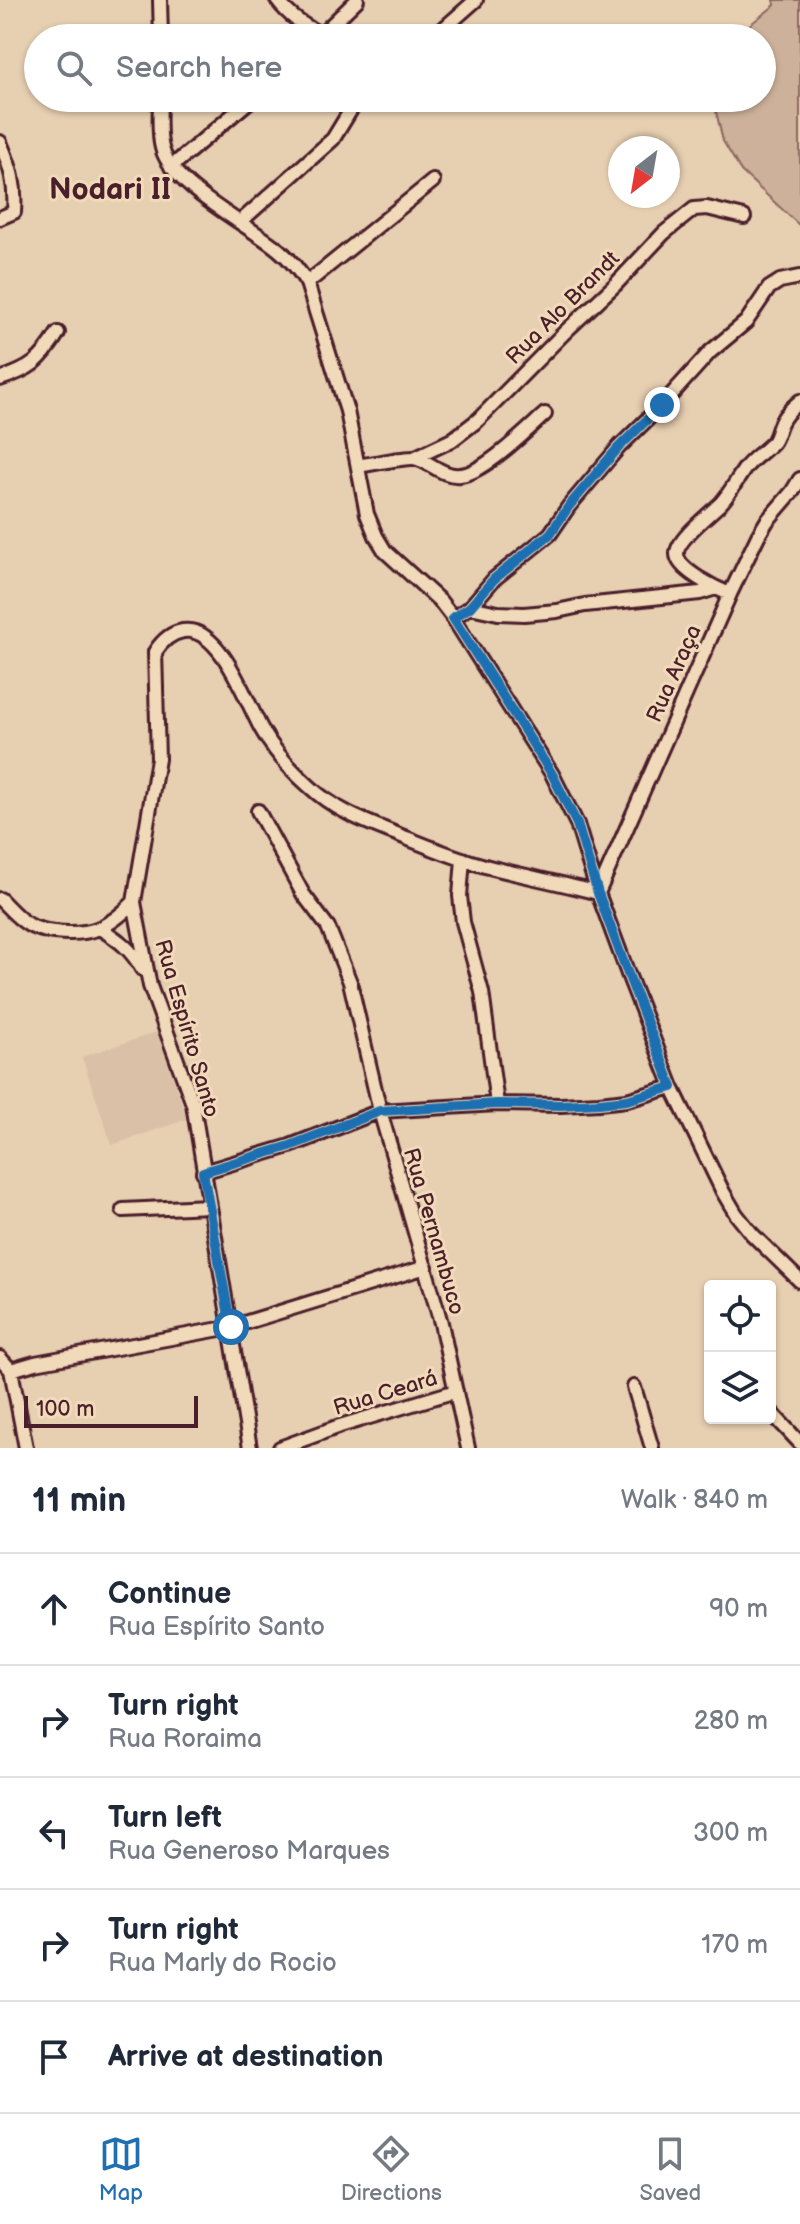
<!DOCTYPE html>
<meta charset="utf-8">
<style>
:root{--surface:#fff;--page:#f6f6f7;--text:#1f2937;--muted:#747a83;--line:#e0e1e3;--accent:#1f6fb2}
body{margin:0;font-family:"Balsamiq Sans",sans-serif;background:var(--page);color:var(--text)}
.controls{position:absolute;right:24px;bottom:24px;display:grid;overflow:hidden;border-radius:8px;box-shadow:0 2px 6px #0004}
.controls button{width:72px;height:72px;display:grid;place-items:center;padding:0;border:0;border-bottom:2px solid var(--line);background:var(--surface);color:var(--text);font:40px sans-serif}
.compass{position:absolute;left:608px;top:136px;width:72px;height:72px;border-radius:50%;background:var(--surface);box-shadow:0 2px 6px #0004;rotate:211deg}
.scale{position:absolute;left:24px;bottom:20px;width:174px;box-sizing:border-box;padding-left:8px;border:4px solid #4a1f2b;border-top:0;font-size:22px;line-height:28px;white-space:nowrap;color:#4a1f2b;-webkit-text-stroke:6px #f1dab9;paint-order:stroke}
.stop{position:absolute;width:24px;height:24px;margin:-18px;border:6px solid #1f6fb2;border-radius:50%;background:#fff}
.stop.end{background:#1f6fb2;border-color:#fff;box-shadow:0 2px 8px #0008}
.list{margin:0;padding:0;list-style:none}
h2{display:flex;justify-content:space-between;align-items:center;height:104px;margin:0;padding:0 32px;font-size:34px}
h2 small{font-size:26px;font-weight:400;color:var(--muted)}
.list li{display:grid;grid-template-columns:52px 1fr auto;gap:24px;align-items:center;box-sizing:border-box;height:112px;padding:0 32px;border-top:2px solid var(--line)}
.list b{display:block;font-size:30px;white-space:nowrap}
.list p{margin:0;font-size:26px;white-space:nowrap;color:var(--muted)}
.list em{font-size:26px;font-style:normal;color:var(--muted)}
.icon{flex:none;width:44px;height:44px;fill:none;stroke:currentColor;stroke-width:2;stroke-linecap:round;stroke-linejoin:round}
.map{position:relative;flex:none;width:800px;height:1448px;overflow:hidden}
.search{position:absolute;background:var(--surface);box-shadow:0 2px 6px #0004;left:24px;right:24px;top:24px;height:88px;display:flex;align-items:center;gap:20px;box-sizing:border-box;padding:0 28px;border-radius:44px;color:var(--muted);font-size:30px}
.sheet{height:664px;background:var(--surface)}
nav{display:flex;justify-content:space-around;align-items:center;box-sizing:border-box;height:112px;border-top:2px solid var(--line);background:var(--surface);font-size:22px;color:var(--muted)}
nav a{display:grid;justify-items:center;gap:4px}
nav .on{color:var(--accent)}
.map>svg:first-child{display:block}
</style>
<div class="map">
<svg width="800" height="1448" viewBox="0 0 800 1448">
<rect width="100%" height="100%" fill="#e7cfb1"/>
<filter id="ink" filterUnits="userSpaceOnUse"><feTurbulence type="fractalNoise" baseFrequency=".0125" numOctaves="2"/><feDisplacementMap in="SourceGraphic" scale="16" xChannelSelector="R" yChannelSelector="G"/><feConvolveMatrix kernelMatrix="1 2 1 2 8 2 1 2 1" color-interpolation-filters="sRGB"/></filter>
<g filter="url(#ink)">
<path fill="#dac0a6" d="M157 1032 187 1119 112 1145 82 1057Z"/>
<path fill="#cdb19a" stroke="#8c6862" stroke-width="2" d="M774 0H800V226L741 171 723 141 713 98H762V38H733L775 5Z"/>
<g fill="none" stroke-linecap="round" stroke-linejoin="round">
<defs>
<path id="minor" d="M160 0 161 38
M277 0C290 17 303 25 322 35
M318 38 357 0
M433 38 476 0
M160 98C160 114 158 133 162 148 172 187 248 224 279 250 290 259 299 270 307 283L347 411 367 514 376 536 385 551 440 601 453 618 552 774 577 824 598 893 628 974 672 1087 723 1192 736 1214 752 1234 800 1281
M0 142C11 168 16 184 14 212L0 218
M171 167 253 98
M240 222 333 139 358 98
M307 283 433 181
M0 379C31 369 41 361 58 333
M414 458 452 440 478 420 566 331 615 285 664 233 694 209 707 208 744 217
M358 466C370 464 405 457 414 458 430 461 442 477 460 475 483 474 527 430 545 414
M730 594C717 589 677 570 677 554 676 540 711 513 721 503 731 492 737 479 746 467 754 457 765 451 773 442 778 435 778 426 783 419 787 412 794 406 800 401
M470 607 498 613 524 614 557 611 585 605 700 593 716 588
M453 618 470 607 494 579 550 534 569 506 619 447 662 405 710 352 746 322 769 288 780 281 800 277
M258 811 303 894 328 927 350 982 380 1111 441 1323 468 1448
M463 859 460 896 463 922 482 992 497 1104
M598 893 730 594 758 536 767 521 792 492 800 479
M0 899C9 908 18 919 29 925 36 929 46 931 54 932 90 936 108 929 134 902L158 759 155 652C162 641 170 633 183 631 221 625 247 704 262 730 274 751 291 770 309 786 333 809 363 821 394 833 424 845 454 858 485 866 523 876 561 883 598 893
M134 902 150 986 193 1104 250 1448
M101 929C119 940 132 950 142 969
M203 1172 290 1146 380 1111 497 1104 561 1105 599 1103 627 1100 672 1087
M123 1210 209 1206
M0 1358 11 1370 26 1448
M11 1370 35 1363 231 1327 426 1267
M634 1387 652 1448
M770 1411 800 1443
M280 1448 340 1426 456 1391"/>
</defs>
<use href="#minor" stroke="#4a1f2b" stroke-width="18"/>
<use href="#minor" stroke="#f1dab9" stroke-width="12"/>
</g>
</g>
<g fill="none" stroke-linecap="round" stroke-linejoin="round" filter="url(#ink)">
<path stroke="#1f6fb2" stroke-width="10" d="M231 1327 203 1172 290 1146 380 1111 497 1104 561 1105 599 1103 627 1100 672 1087 628 974 598 893 577 824 552 774 453 618 470 607 494 579 550 534 569 506 619 447 662 405"/>
</g>
<g text-anchor="middle" stroke-width="6" stroke-linejoin="round" paint-order="stroke">
<g font-size="22" fill="#4a1f2b" stroke="#f1dab9">
<text transform="translate(562 307) rotate(-45)" y="8">Rua Alo Brandt</text>
<text transform="translate(673 673) rotate(-66)" y="8">Rua Araça</text>
<text transform="translate(188 1028) rotate(74)" y="8">Rua Espírito Santo</text>
<text transform="translate(435 1231) rotate(74)" y="8">Rua Pernambuco</text>
<text transform="translate(385 1392) rotate(-17)" y="8">Rua Ceará</text>
</g>
<g font-size="30" font-weight="bold" fill="#4a1f2b" stroke="#f1dab9">
<text x="110" y="199">Nodari II</text>
</g>
</g>
</svg>
<div class="controls">
<button><svg class="icon" aria-label="locate" viewBox="0 0 24 24"><circle cx="12" cy="12" r="6"/><path d="M12 2v4M12 18v4M2 12h4M18 12h4"/></svg></button>
<button><svg class="icon" aria-label="layers" viewBox="0 0 24 24"><path d="M12 4l9 5-9 5-9-5zM3 14l9 5 9-5"/></svg></button>
</div>
<svg class="compass" viewBox="-18 -18 36 36"><path d="M0-13l5 13h-10z" fill="#e53935"/><path d="M0 13l5-13h-10z" fill="#747a83"/></svg>
<div class="scale">100 m</div>
<div class="stop" style="left:231px;top:1327px"></div>
<div class="stop end" style="left:662px;top:405px"></div>
<div class="search"><svg class="icon" aria-label="search" viewBox="0 0 24 24"><circle cx="10" cy="10" r="6"/><path d="M15 15l6 6"/></svg>Search here</div>
</div>
<section class="sheet">
<h2>11 min<small>Walk · 840 m</small></h2>
<ul class="list">
<li><svg class="icon" aria-label="ahead" viewBox="0 0 24 24"><path d="M12 20V5M6 11l6-6 6 6"/></svg><div><b>Continue</b><p>Rua Espírito Santo</p></div><em>90 m</em></li>
<li><svg class="icon" aria-label="right" viewBox="0 0 24 24"><path d="M7 20v-9h11M14 6l5 5-5 5"/></svg><div><b>Turn right</b><p>Rua Roraima</p></div><em>280 m</em></li>
<li><svg class="icon" aria-label="left" viewBox="0 0 24 24"><path d="M17 20v-9H6M10 6l-5 5 5 5"/></svg><div><b>Turn left</b><p>Rua Generoso Marques</p></div><em>300 m</em></li>
<li><svg class="icon" aria-label="right" viewBox="0 0 24 24"><path d="M7 20v-9h11M14 6l5 5-5 5"/></svg><div><b>Turn right</b><p>Rua Marly do Rocio</p></div><em>170 m</em></li>
<li><svg class="icon" aria-label="arrive" viewBox="0 0 24 24"><path d="M6 21V4h12l-3 4 3 4H6"/></svg><div><b>Arrive at destination</b></div></li>
</ul>
</section>
<nav>
<a class="on"><svg class="icon" aria-label="map" viewBox="0 0 24 24"><path d="M3 6l6-2 6 2 6-2v14l-6 2-6-2-6 2zM9 4v14M15 6v14"/></svg>Map</a>
<a><svg class="icon" aria-label="directions" viewBox="0 0 24 24"><path d="M12 3l9 9-9 9-9-9zM9 14v-3h6M13 9l2 2-2 2"/></svg>Directions</a>
<a><svg class="icon" aria-label="saved" viewBox="0 0 24 24"><path d="M7 4h10v16l-5-4-5 4z"/></svg>Saved</a>
</nav>
